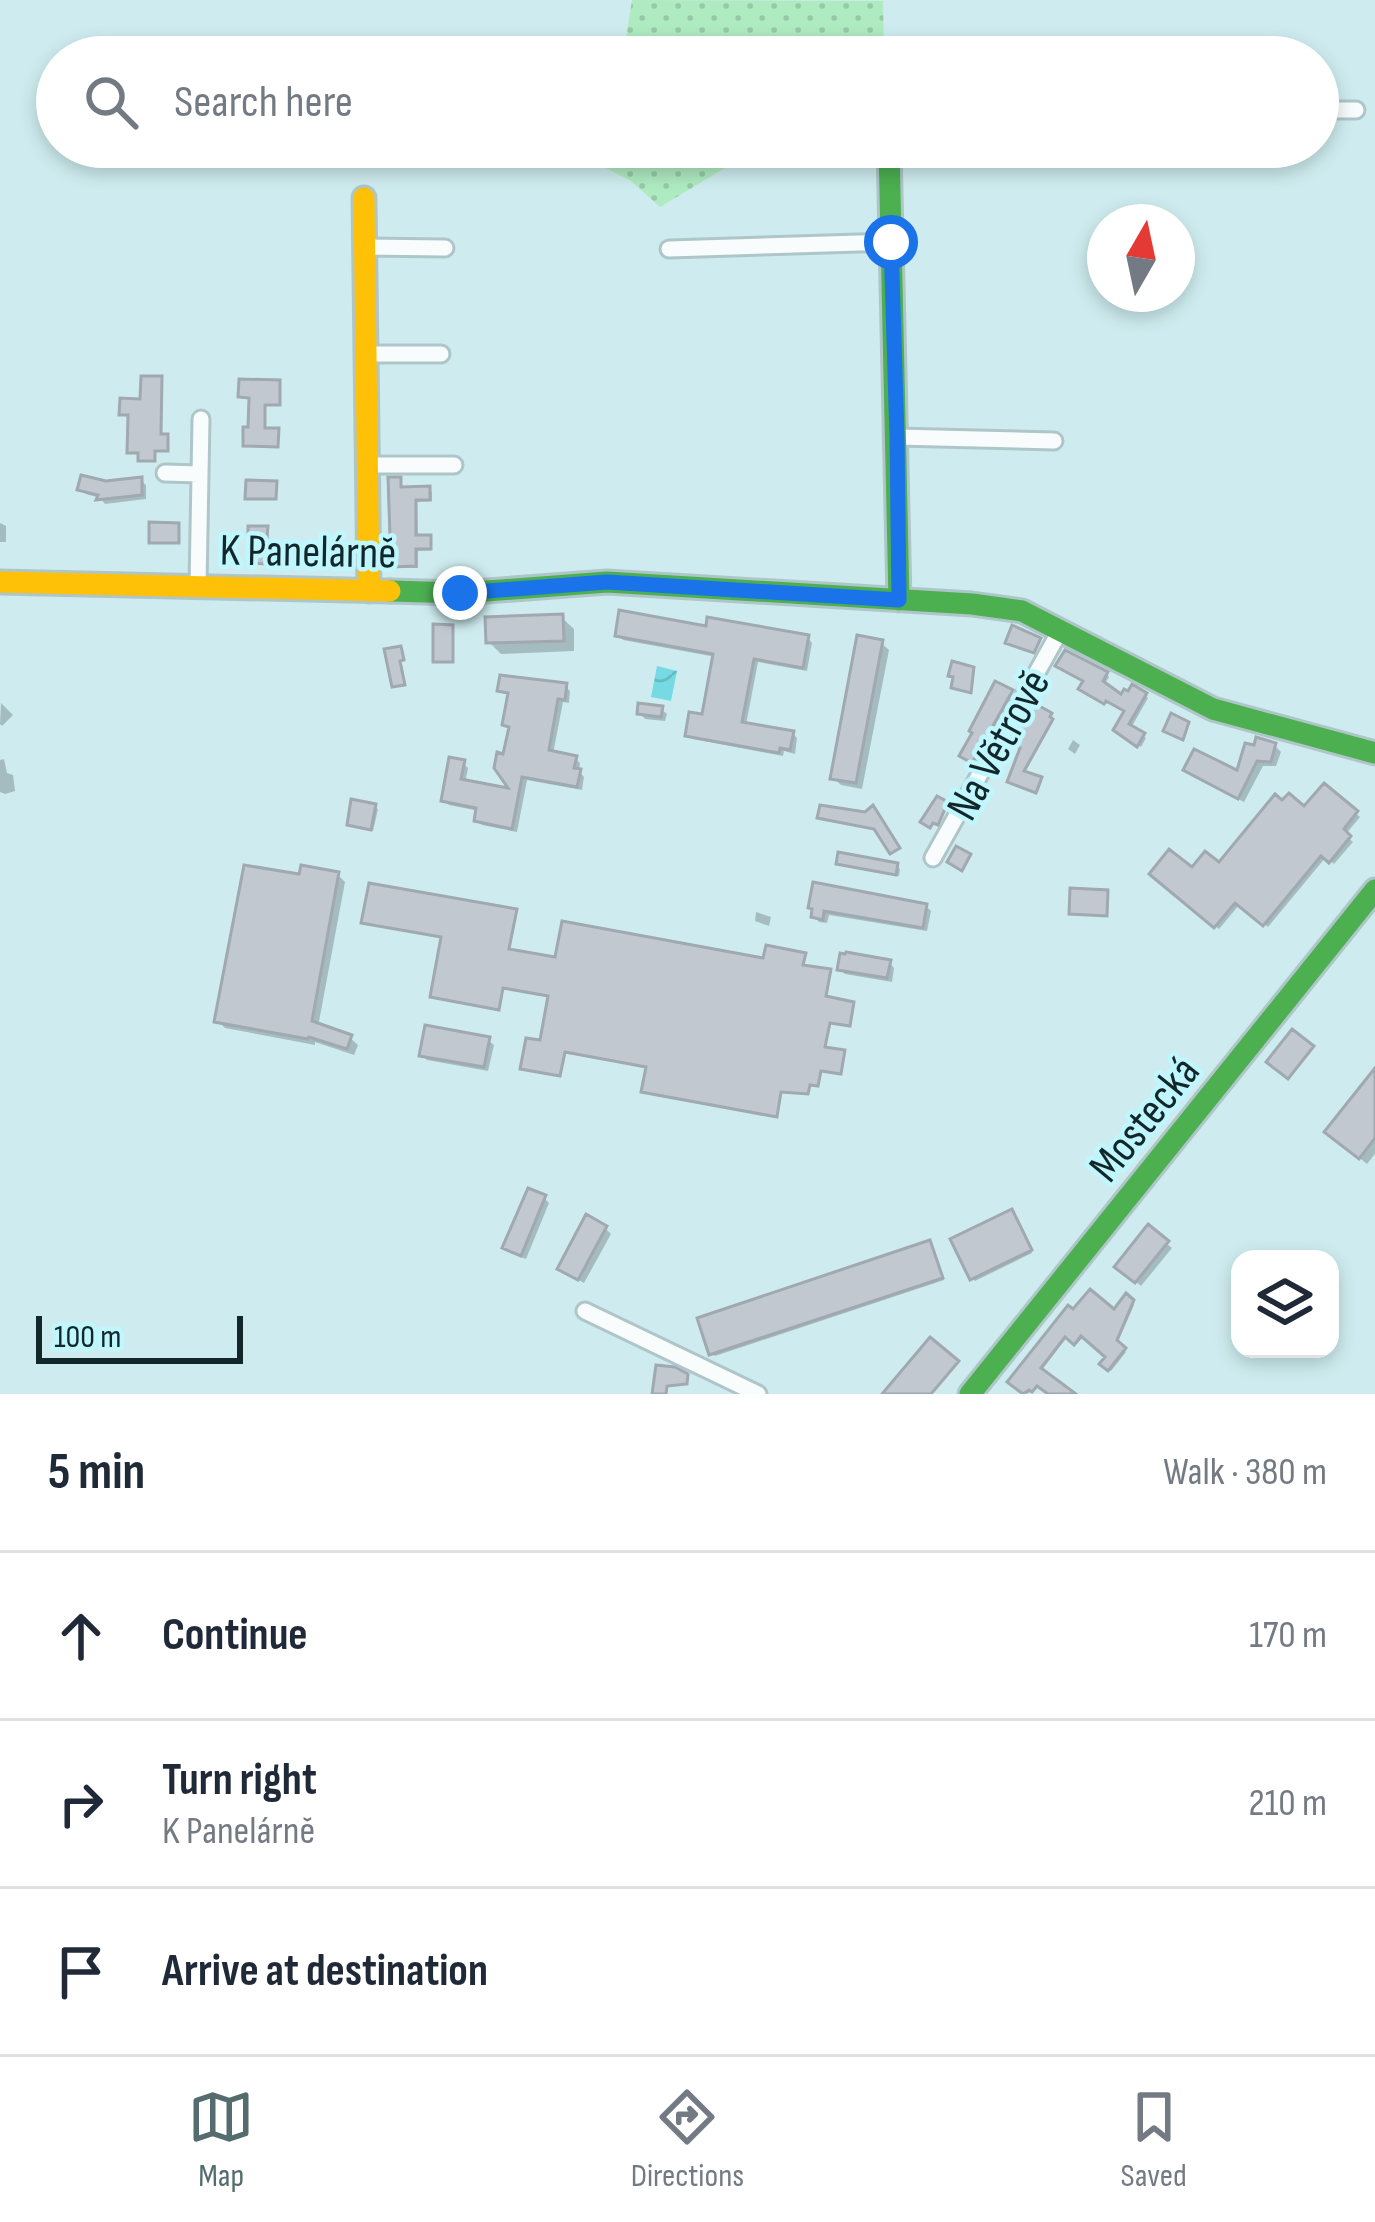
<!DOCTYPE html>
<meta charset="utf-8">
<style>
:root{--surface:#fff;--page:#f6f6f7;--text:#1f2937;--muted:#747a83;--line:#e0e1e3;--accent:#546c6e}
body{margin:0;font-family:"Sofia Sans Condensed",sans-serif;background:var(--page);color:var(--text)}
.controls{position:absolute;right:36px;bottom:36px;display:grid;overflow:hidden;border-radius:24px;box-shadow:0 6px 18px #0003}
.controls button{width:108px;height:108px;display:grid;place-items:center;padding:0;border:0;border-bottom:3px solid var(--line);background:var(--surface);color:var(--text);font:60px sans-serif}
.compass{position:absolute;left:1087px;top:204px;width:108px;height:108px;border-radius:50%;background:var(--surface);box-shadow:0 6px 18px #0003;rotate:9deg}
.scale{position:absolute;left:36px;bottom:30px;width:207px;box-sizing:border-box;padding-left:12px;border:6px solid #122729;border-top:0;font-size:33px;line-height:42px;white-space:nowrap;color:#122729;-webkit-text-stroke:9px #c0f6fd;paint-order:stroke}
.stop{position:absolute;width:36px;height:36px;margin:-27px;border:9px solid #1a73e8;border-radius:50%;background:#fff}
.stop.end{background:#1a73e8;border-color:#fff;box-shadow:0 3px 12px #0008}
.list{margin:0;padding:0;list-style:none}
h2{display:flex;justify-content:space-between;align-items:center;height:156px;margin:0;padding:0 48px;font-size:51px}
h2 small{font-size:39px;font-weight:400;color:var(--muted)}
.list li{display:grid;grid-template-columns:78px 1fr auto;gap:36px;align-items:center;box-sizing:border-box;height:168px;padding:0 48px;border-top:3px solid var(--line)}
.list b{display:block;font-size:45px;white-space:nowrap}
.list p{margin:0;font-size:39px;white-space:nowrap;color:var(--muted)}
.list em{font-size:39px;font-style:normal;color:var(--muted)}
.icon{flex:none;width:66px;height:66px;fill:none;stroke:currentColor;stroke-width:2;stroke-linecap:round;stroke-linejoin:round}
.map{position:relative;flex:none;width:1375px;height:1394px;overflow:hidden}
.search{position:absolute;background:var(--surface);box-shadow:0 6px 18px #0003;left:36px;right:36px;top:36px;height:132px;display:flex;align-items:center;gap:30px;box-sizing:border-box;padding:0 42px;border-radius:66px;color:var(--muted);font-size:45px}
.sheet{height:660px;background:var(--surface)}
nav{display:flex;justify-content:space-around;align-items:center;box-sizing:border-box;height:168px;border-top:3px solid var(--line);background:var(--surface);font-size:33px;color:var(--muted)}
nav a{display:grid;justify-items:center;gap:6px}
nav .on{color:var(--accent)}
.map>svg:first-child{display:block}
</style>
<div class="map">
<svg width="1375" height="1394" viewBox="0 0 1375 1394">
<defs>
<pattern id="grass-dots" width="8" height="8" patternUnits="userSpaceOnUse" patternTransform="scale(3)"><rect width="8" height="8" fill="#afebc1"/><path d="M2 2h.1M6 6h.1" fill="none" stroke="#96caa6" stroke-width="1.8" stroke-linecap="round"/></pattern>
<pattern id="water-waves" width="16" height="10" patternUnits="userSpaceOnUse" patternTransform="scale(3)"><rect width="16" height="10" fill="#76dae4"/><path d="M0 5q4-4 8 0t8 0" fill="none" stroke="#65bbc4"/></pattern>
</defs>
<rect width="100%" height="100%" fill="#ceecef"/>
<path fill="url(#grass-dots)" d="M632 0 883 1 884 52 877 57H623Z
M610 147H760L660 207 631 181 606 168Z"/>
<path fill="url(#water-waves)" d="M657 666 677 671 671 701 651 697Z"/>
<path fill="#0003" d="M140 480 146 485V499L105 504 100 498 86 494 81 489Z
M400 480 403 490 429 489 432 492V501L417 502 418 538H429L432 541V550L418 551V568H397L394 565Z
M0 523 6 526V542H0Z
M562 618 574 629V651L501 654 489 642Z
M708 629 808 638 812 643 807 671 758 662 746 725 793 734 797 738 795 754 784 751 783 756 693 739 688 735 704 718 716 657 623 640 618 635Z
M881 643 889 650 862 789 841 785 833 778Z
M1106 674 1109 677 1104 685 1122 698 1145 695 1148 698 1131 728 1146 738 1141 747 1117 729 1127 712 1109 701 1107 704 1085 691Z
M565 686 570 691 569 703 563 702 553 754 575 758 580 763 579 771 584 777 582 790 527 780 517 832 482 825 477 820 479 811 449 805 444 800 463 763 468 768 465 783 514 793 506 757 511 730 505 724 511 696 501 690Z
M1011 693 1014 695 975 763 965 758Z
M1 703 13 715 2 726 0 724Z
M661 709 667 714 665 721 645 719 640 713Z
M1050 716 1053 722 1024 774 1042 781 1038 792 1012 783Z
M1073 740 1080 745 1075 754 1068 749Z
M1275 746 1281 752 1276 766H1263L1244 802 1192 776 1186 770 1239 775Z
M4 759 7 773 13 775 15 791 5 794 0 792V760Z
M1324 787 1360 817 1345 835 1353 842 1334 864 1326 857 1268 927 1240 904 1219 929 1153 874 1219 866 1305 810Z
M375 807 378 809 373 831 350 824Z
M839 863 897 866 900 869 899 876 842 866Z
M338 875 345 882 318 1027 350 1038 358 1045 354 1055 315 1042V1045L225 1028 218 1021 302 878Z
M926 906 931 911 927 931 829 915 827 923 819 922 814 916 815 911Z
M515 912 509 952 557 961H766L804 956 803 968 831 973 826 999 854 1006 850 1026 831 1022 825 1050 845 1054 841 1074 822 1070 819 1086 810 1084 809 1093 782 1092 777 1116 646 1093 649 1067 566 1052 561 1076 525 1069 543 1044 552 996 503 988 499 1009 435 998Z
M756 912 771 917 769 926 755 921Z
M889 962 894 968 892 982 845 974 840 969Z
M488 1040 494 1045 488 1071 427 1060 422 1055Z
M1375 1073V1154L1367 1164 1336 1139Z
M544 1198 549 1203 526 1259 511 1253 506 1247Z
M1014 1216 1032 1253 975 1281 972 1278Z
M606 1229 611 1234 584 1283 566 1273Z
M1148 1229 1172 1248 1141 1286 1118 1266Z
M929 1243 944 1280 715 1356 712 1354Z
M1126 1298 1134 1305 1117 1344 1126 1352 1111 1371 1103 1364 1109 1357 1084 1336 1077 1344 1068 1336 1041 1371V1386L1027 1394 1011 1381 1068 1309 1114 1313Z"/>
<path fill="#c1c8d0" stroke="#a0a8b0" stroke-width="3" d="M141 376H162L161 434H168V451H155V461H138V453H127L128 415H119L120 398 140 399Z
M239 379 280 380V405H265V428H279L278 447 243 446V427H248L249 398 238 397Z
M81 475 106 481 142 477V495L96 500 98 495 77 490Z
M388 477H401V487L430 486V500H416V535H431V549H416V566L391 567Z
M246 480 277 481 276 499H245Z
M149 522 179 523V543H149Z
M248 526H268L265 564 248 563Z
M619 610 706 626 707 617 809 635 803 668 754 659 742 722 794 731 790 750 780 748 779 753 685 736 689 712 702 714 713 654 615 636Z
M563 614 564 641 486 643 485 617Z
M433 624 453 625V662H433Z
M1012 625 1041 638 1034 653 1005 643Z
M857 635 883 640 856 783 830 779Z
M401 646 404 660 400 661 405 685 392 687 384 649Z
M1065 650 1108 672 1103 681 1121 694 1124 689 1128 691 1132 684 1147 693 1129 724 1145 733 1137 747 1113 730 1124 711 1106 701 1104 704 1078 689 1083 681 1055 666Z
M952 661 974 667 971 693 951 688 953 677 948 676Z
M500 675 567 683 565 700 558 699 549 750 577 756 574 768 581 769 577 787 522 777 512 829 474 821 476 808 441 801 449 757 465 760 461 779 508 788 494 768 497 752 503 754 509 727 502 725 508 693 497 691Z
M995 681 1013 690 972 763 959 756 972 733 969 731Z
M638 703 663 706 661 717 637 714Z
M1034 703 1052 713 1050 717 1053 719 1024 771 1042 777 1036 793 1007 782 1020 748 1011 743Z
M1171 713 1189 722 1183 740 1163 731Z
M1256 737 1276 743 1271 762 1257 761 1238 799 1183 770 1194 749 1237 770 1245 743 1254 745Z
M1324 783 1358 811 1344 829 1351 836 1329 863 1321 856 1263 926 1235 903 1214 928 1149 874 1169 849 1192 867 1205 851 1219 862 1275 794 1282 800 1289 793 1304 806Z
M937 796 948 802 938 825 933 823 930 828 920 822Z
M351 799 376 804 371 830 347 825Z
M820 805 865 812 873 805 900 848 890 854 874 829 817 818Z
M956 846 971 854 962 871 947 862Z
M838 852 898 863 896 875 836 864Z
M244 865 299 874 301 865 339 872 312 1021 352 1035 347 1049 309 1037 308 1039 214 1022Z
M813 882 927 904 923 928 824 911 823 920 811 917 812 909 808 908Z
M369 883 517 909 509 949 555 957 562 921 763 958 766 945 806 953 803 965 831 969 826 996 854 1002 850 1026 830 1023 825 1047 845 1050 841 1074 821 1071 818 1086 810 1085 808 1094 781 1092 777 1117 641 1092 646 1067 565 1052 560 1076 520 1069 526 1038 540 1040 548 996 503 988 499 1010 430 997 441 937 361 923Z
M1070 888 1108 890 1107 916 1069 914Z
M846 952 891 960 887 978 837 970 840 953 845 954Z
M425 1025 490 1037 484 1067 419 1056Z
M1292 1029 1314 1046 1288 1079 1266 1062Z
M1375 1068V1138L1359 1159 1324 1132Z
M528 1188 546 1195 521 1256 502 1248Z
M1012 1209 1032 1250 970 1280 950 1239Z
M586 1214 607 1226 578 1280 557 1269Z
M1148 1224 1169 1241 1135 1283 1114 1267Z
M930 1240 943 1278 709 1355 697 1318Z
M1090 1289 1114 1309 1126 1293 1134 1300 1117 1340 1126 1348 1108 1371 1099 1364 1105 1357 1081 1336 1074 1345 1065 1337 1041 1368 1076 1394H1048L1037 1386 1032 1392 1029 1390 1023 1394 1007 1382 1068 1305 1073 1309Z
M930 1337 959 1361 931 1394H882Z
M656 1365 675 1367 688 1374 687 1384 667 1386 666 1394H652Z"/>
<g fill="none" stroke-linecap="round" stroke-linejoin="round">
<defs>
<path id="street" d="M1318 110H1356
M365 247 445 248
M669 249 891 242
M366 354H441
M897 437 1054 441
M367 465H454
M165 473 199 474
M198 586 201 419
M933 858 1060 631
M585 1311 758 1394"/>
<path id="fast" d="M889 147 899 600
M390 591 460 593 607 582 972 604 1022 611 1213 709 1375 753
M970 1394 1375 890"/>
<path id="slow" d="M364 198 369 591
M0 582 390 591"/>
</defs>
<use href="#street" stroke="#afc6c9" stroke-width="21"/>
<use href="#fast" stroke="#afc6c9" stroke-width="27"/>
<use href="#slow" stroke="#afc6c9" stroke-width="27"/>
<use href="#street" stroke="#f8fcfd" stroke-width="15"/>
<use href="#fast" stroke="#4caf50" stroke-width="21"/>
<use href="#slow" stroke="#ffc107" stroke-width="21"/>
</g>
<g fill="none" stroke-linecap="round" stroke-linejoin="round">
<path stroke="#1a73e8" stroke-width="15" d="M460 593 607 582 899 600 897 437 891 242"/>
</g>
<g text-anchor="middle" stroke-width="9" stroke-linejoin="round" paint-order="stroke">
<g font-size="45" fill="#122729" stroke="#c0f6fd">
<text transform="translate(308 550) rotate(1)" y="16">K Panelárně</text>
<text transform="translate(997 744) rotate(-61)" y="16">Na Větrově</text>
<text transform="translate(1143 1118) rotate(-51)" y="16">Mostecká</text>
</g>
</g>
</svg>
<div class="controls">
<button><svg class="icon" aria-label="layers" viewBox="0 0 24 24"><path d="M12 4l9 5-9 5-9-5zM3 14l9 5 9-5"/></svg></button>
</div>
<svg class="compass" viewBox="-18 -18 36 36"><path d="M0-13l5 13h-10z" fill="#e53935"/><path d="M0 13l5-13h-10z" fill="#747a83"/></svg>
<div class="scale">100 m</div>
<div class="stop" style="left:891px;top:242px"></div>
<div class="stop end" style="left:460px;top:593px"></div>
<div class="search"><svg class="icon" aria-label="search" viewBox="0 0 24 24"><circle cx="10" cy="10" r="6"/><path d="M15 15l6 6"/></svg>Search here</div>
</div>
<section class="sheet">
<h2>5 min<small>Walk · 380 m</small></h2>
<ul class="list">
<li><svg class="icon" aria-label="ahead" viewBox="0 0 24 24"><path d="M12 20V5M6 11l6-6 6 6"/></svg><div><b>Continue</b></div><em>170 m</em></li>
<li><svg class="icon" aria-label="right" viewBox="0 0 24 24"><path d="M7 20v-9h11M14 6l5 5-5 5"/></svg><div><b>Turn right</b><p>K Panelárně</p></div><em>210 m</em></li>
<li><svg class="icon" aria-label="arrive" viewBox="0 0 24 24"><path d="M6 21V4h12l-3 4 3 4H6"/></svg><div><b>Arrive at destination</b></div></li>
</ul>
</section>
<nav>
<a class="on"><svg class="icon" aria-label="map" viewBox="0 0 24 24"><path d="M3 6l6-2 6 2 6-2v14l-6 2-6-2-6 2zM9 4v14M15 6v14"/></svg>Map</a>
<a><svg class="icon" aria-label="directions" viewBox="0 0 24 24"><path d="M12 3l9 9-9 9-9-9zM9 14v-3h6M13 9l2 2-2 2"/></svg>Directions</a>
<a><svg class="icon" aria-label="saved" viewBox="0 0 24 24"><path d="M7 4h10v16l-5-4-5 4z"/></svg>Saved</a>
</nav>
